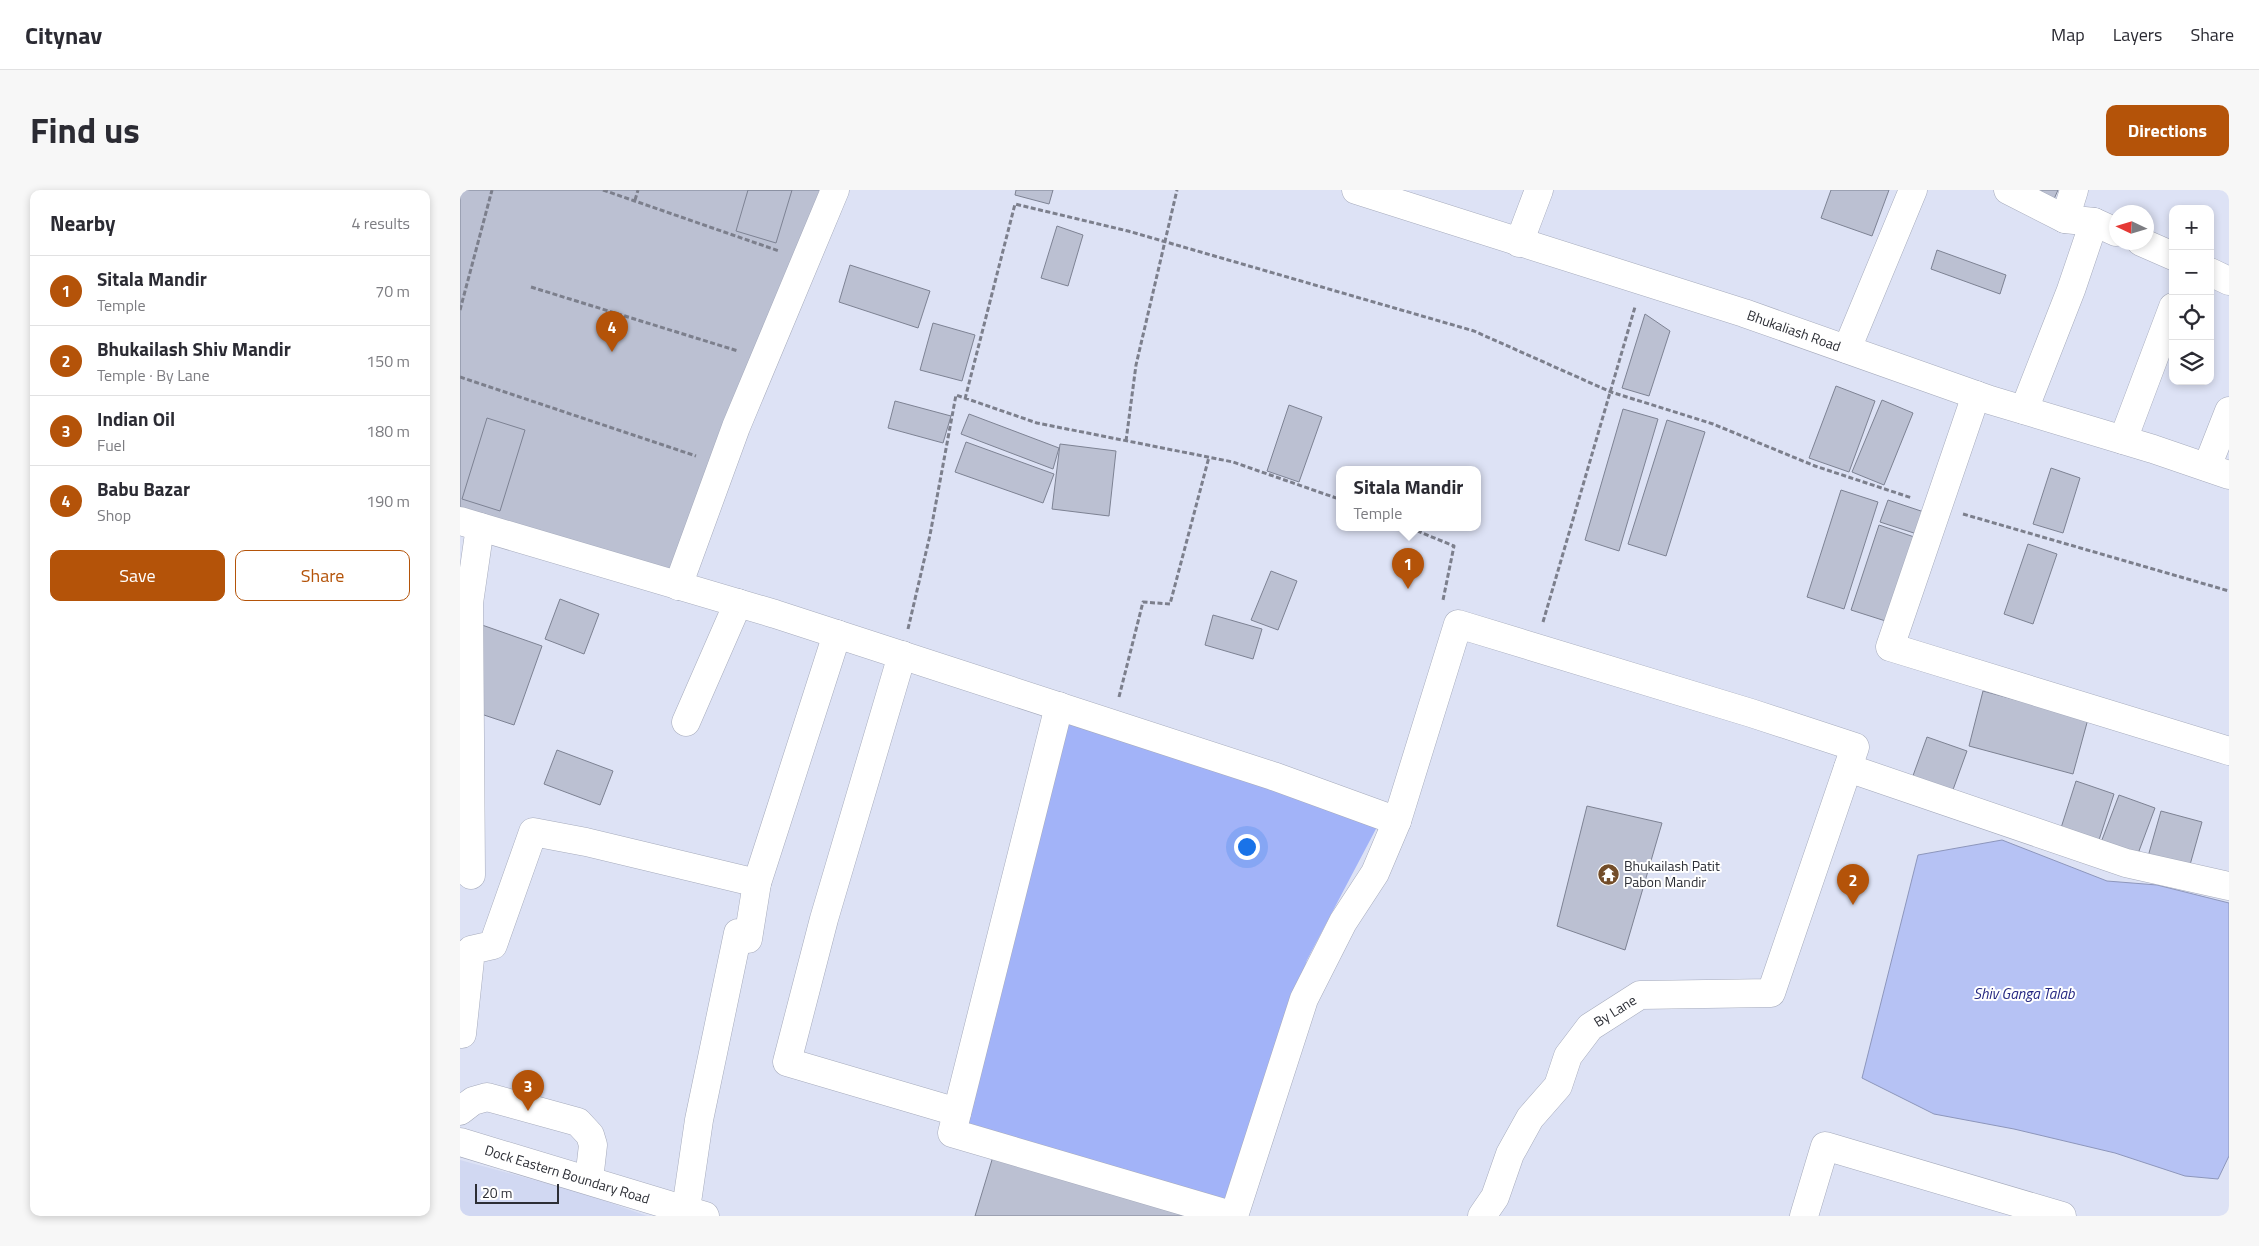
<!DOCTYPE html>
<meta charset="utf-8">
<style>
:root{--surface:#fff;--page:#f7f7f7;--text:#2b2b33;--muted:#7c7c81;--line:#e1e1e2;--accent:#b45309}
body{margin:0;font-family:"Titillium Web",sans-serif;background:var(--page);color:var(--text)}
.controls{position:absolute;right:15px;top:15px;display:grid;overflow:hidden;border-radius:10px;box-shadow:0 2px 8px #0003}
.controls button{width:45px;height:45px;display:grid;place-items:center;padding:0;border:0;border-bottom:1px solid var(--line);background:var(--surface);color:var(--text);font:25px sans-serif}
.compass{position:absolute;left:1649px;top:15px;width:45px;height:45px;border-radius:50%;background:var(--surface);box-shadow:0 2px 8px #0003;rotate:274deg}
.scale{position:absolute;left:15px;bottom:12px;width:84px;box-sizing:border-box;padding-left:5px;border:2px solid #2c2e35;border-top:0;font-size:14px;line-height:18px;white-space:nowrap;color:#2c2e35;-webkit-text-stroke:4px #fff;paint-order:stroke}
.you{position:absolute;left:786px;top:656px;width:18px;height:18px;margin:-12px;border:4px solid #fff;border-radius:50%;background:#1a73e8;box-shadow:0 0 0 8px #1a73e833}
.badge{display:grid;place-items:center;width:32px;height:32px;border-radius:50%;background:var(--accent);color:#fff;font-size:16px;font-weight:700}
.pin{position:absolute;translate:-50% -41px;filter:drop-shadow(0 1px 2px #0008)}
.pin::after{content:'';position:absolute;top:26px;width:18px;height:15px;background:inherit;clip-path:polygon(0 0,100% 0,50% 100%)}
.popup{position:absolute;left:876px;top:276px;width:145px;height:65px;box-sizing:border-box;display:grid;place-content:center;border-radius:10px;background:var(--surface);filter:drop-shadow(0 1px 4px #0005);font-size:16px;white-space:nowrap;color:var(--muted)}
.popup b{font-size:19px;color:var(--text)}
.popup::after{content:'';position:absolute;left:50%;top:100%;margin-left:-10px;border:10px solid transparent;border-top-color:var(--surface)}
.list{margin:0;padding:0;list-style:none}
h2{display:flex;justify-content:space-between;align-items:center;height:65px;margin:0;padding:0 20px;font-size:21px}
h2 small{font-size:16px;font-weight:400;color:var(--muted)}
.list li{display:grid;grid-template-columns:32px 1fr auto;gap:15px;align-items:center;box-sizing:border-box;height:70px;padding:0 20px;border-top:1px solid var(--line)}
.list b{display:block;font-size:19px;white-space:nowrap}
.list p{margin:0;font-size:16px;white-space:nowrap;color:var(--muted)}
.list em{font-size:16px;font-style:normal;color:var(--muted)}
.actions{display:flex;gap:10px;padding:15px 20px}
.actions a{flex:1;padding:11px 0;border:1px solid var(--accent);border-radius:10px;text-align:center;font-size:18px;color:var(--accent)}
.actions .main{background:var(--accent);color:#fff}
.icon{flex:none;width:28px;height:28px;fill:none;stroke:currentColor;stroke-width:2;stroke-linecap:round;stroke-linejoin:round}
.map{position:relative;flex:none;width:1769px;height:1026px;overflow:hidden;border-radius:10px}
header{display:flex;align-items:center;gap:30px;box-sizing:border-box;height:70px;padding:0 25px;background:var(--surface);border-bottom:1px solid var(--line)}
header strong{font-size:24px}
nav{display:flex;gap:28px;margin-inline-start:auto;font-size:18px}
.intro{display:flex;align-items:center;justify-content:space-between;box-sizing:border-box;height:120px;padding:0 30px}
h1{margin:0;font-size:35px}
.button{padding:12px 22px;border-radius:10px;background:var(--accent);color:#fff;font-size:18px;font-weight:700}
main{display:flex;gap:30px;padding:0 30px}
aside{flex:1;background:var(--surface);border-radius:10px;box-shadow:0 2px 8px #0003}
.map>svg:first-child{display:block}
</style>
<header>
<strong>Citynav</strong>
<nav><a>Map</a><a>Layers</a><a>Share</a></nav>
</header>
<div class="intro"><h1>Find us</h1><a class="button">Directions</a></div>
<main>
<aside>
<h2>Nearby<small>4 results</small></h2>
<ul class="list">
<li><span class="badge">1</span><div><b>Sitala Mandir</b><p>Temple</p></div><em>70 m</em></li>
<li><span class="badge">2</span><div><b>Bhukailash Shiv Mandir</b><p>Temple · By Lane</p></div><em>150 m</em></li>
<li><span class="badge">3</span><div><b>Indian Oil</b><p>Fuel</p></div><em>180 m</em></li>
<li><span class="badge">4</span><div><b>Babu Bazar</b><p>Shop</p></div><em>190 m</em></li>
</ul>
<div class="actions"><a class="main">Save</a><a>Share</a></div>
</aside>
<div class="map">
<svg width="1769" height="1026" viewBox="0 0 1769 1026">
<rect width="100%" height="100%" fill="#dde2f5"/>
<path fill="#d1d8f2" d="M0 970 123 1003 187 1026H0Z"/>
<path fill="#a2b3f8" d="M606 528 917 637 847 770 766 1015 502 939Z"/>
<path fill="#b6c2f4" stroke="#8d96bb" d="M1542 650 1647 691 1697 695 1769 713V966L1758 989 1725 986 1655 963 1554 939 1474 924 1402 888 1458 665Z"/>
<path fill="#bbc0d2" stroke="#7d8293" d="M0 0H370L213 385 0 324Z
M288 0H332L316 53 276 41Z
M556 0H593L589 14 555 5Z
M1371 0H1429L1412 46 1361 28Z
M1567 0H1598L1591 16Z
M597 36 623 45 608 96 581 88Z
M1477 60 1546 85 1540 104 1471 79Z
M390 75 470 101 458 138 379 112Z
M1185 124 1210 141 1189 206 1162 198Z
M473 133 515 145 502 191 460 180Z
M1376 196 1415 211 1389 282 1349 268Z
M1422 210 1453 223 1424 295 1392 282Z
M435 211 491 226 483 253 428 238Z
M829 215 862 227 839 292 807 281Z
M1163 219 1198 229 1159 361 1125 350Z
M509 224 599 258 593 279 501 244Z
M27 228 65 240 40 321 2 309Z
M1207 230 1245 242 1206 366 1168 354Z
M506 252 594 284 583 313 495 282Z
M600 254 656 261 649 326 592 319Z
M1591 278 1620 288 1603 343 1573 334Z
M1381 300 1418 312 1384 419 1347 407Z
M1428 310 1470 324 1463 346 1420 332Z
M1419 335 1463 350 1435 434 1391 420Z
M1568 354 1597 364 1573 434 1544 424Z
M811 381 837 391 818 440 791 430Z
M100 409 139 424 124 464 85 449Z
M753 425 802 439 793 469 745 455Z
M22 435 82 456 54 535 18 523Z
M1523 501 1628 529 1613 584 1509 556Z
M1467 547 1507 561 1490 608 1450 594Z
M97 560 153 581 140 615 84 594Z
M1616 591 1654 604 1638 653 1600 641Z
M1659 605 1695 618 1676 669 1640 655Z
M1127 616 1202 633 1165 760 1097 736Z
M1701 621 1742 632 1728 682 1687 670Z
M535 960 724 1019 722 1026H515Z"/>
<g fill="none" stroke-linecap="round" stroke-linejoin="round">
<defs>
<g id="minor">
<path id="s1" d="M896 0 1284 123 1530 210 1693 259 1769 285"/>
<path d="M1548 0 1605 29 1634 32 1656 42"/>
<path d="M1605 29 1614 0"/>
<path d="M1681 52 1713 66"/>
<path d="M1059 53 1079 0"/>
<path d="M1750 82 1769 91"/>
<path d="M1387 159 1453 0"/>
<path d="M1516 205 1430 457 1769 561"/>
<path d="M1564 220 1611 100 1634 32"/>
<path d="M1663 250 1713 117"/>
<path d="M1747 277 1769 221"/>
<path d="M0 331 315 424 813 586 937 631"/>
<path d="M218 396 276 237 375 0"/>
<path d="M442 465 364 729 327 872 497 922"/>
<path d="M599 516 492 943 774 1026"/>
<path d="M226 532 278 413"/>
<path d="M1388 578 1666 673 1769 696"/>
<path d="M11 685 9 413 20 337"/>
<path d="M2 844 11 760 33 755 73 642 126 652 297 693"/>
<path d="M0 921 13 911 27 907 118 932 130 945 133 955 129 990"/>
<path id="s2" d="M0 952 245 1026"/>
<path d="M226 1019 239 930 278 743 288 749 297 693 377 444"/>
<path d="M774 1026 844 809 883 732 915 683 937 631 998 434 1291 523 1395 557 1311 803 1180 805 1130 837 1108 866 1098 896 1070 928 1050 964 1035 1007 1022 1026"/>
<path d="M1344 1026 1365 956 1602 1026"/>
</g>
</defs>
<use href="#minor" stroke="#a6abbc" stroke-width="29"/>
<path stroke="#7c7f8c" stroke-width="3" stroke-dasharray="5 2.5" stroke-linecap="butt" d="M143 0 319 61
M175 10 178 0
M71 97 278 161
M0 120 32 0
M0 187 236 266
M505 209 555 14 668 41 1014 141 1151 202 1253 234 1355 276 1452 308
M666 251 676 175 717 0
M1503 324 1769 401
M950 338 994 356 983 410
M1083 432 1175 117
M448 439 470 345 496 205 577 233 773 272 879 309
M659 507 683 412 710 414 749 267"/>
<use href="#minor" stroke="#fff" stroke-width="28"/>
</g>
<defs>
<symbol id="temple-disc" viewBox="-11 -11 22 22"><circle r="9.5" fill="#734d29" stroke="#fff"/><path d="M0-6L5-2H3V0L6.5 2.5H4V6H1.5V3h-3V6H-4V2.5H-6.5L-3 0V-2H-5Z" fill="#fff"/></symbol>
</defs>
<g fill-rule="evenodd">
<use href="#temple-disc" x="1136" y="672" width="25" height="25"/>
</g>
<g text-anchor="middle" stroke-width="4" stroke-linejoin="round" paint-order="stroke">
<g font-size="14" fill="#2c2e35" stroke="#fff">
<text dy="5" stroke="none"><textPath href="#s1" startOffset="460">Bhukaliash Road</textPath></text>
<text transform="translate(1155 821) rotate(-32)" y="5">By Lane</text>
<text dy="5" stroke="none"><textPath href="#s2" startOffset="112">Dock Eastern Boundary Road</textPath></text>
</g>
<g font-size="14" fill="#2c2e35" stroke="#fff" text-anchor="start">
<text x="1164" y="681">Bhukailash Patit<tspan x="1164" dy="16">Pabon Mandir</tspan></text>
</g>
<g font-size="15" font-style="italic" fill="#242781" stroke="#fff">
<text x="1564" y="809">Shiv Ganga Talab</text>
</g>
</g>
</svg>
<div class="controls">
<button>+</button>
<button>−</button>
<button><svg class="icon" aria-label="locate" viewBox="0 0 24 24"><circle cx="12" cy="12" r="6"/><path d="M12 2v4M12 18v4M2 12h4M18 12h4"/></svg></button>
<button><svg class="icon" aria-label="layers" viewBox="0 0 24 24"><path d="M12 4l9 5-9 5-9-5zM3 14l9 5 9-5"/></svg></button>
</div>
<svg class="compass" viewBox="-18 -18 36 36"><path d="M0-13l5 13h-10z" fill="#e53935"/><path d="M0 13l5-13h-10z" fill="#7c7c81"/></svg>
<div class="scale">20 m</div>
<div class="you"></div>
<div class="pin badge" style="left:948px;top:399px">1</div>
<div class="popup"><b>Sitala Mandir</b>Temple</div>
<div class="pin badge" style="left:1393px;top:715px">2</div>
<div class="pin badge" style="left:68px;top:921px">3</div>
<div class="pin badge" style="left:152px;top:162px">4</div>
</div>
</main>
